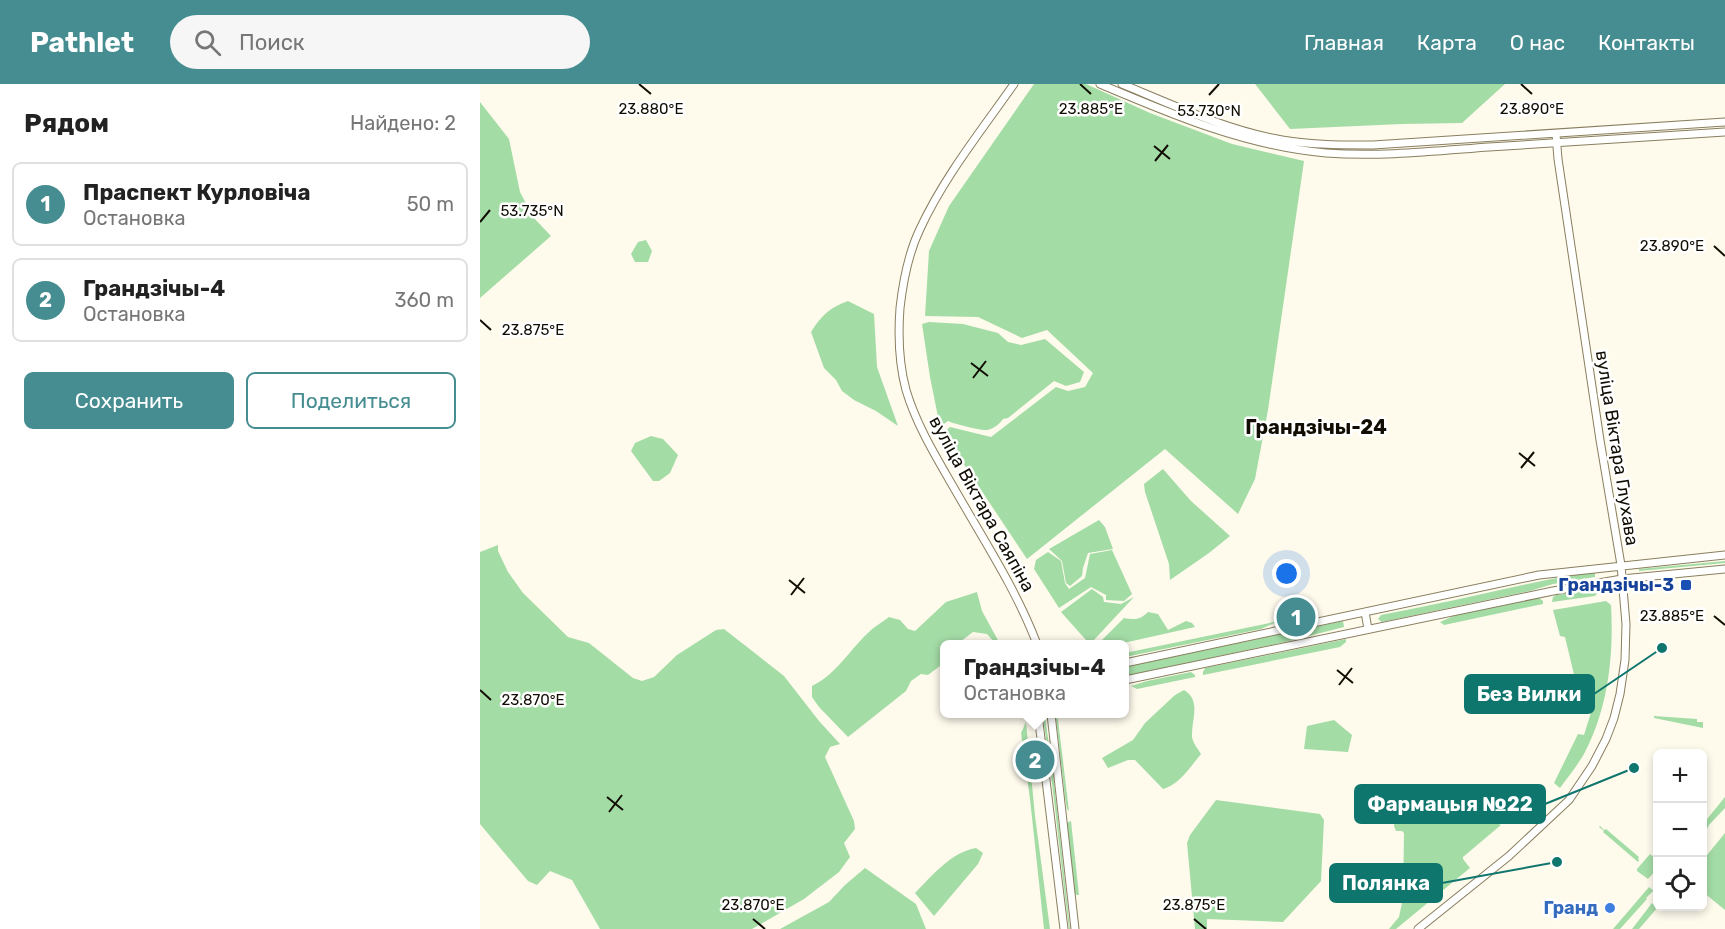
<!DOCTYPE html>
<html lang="ru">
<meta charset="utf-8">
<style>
:root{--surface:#fff;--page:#f6f6f6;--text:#222;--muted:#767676;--line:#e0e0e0;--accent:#458d91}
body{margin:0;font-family:Rubik,sans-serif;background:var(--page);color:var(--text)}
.controls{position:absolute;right:18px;bottom:18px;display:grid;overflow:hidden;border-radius:9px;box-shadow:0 3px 9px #0003}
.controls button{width:54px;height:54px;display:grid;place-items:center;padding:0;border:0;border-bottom:2px solid var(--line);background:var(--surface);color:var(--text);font:30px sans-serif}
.you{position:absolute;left:807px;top:490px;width:21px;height:21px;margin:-15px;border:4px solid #fff;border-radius:50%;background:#1a73e8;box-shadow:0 0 0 9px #1a73e833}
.badge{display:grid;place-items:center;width:39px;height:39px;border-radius:50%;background:var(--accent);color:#fff;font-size:20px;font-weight:700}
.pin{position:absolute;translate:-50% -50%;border:3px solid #fff;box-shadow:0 2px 6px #0006}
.popup{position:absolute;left:460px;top:556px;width:189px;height:78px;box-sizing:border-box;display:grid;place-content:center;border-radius:9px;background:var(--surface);filter:drop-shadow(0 2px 4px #0005);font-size:20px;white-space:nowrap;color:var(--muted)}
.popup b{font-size:22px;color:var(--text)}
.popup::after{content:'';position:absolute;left:50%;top:100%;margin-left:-12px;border:12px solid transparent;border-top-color:var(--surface)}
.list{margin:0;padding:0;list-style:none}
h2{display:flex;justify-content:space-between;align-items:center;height:78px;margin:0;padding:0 24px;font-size:26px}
h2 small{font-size:20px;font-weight:400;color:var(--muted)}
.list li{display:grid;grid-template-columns:39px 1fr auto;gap:18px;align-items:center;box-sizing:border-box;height:84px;margin:0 12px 12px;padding:0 12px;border:2px solid var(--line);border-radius:9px}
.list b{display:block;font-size:22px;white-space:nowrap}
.list p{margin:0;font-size:20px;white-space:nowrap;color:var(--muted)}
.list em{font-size:20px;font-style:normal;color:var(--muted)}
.actions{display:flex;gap:12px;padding:18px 24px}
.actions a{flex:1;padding:14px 0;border:2px solid var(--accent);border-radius:9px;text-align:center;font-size:21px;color:var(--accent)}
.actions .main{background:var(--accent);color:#fff}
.icon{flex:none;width:33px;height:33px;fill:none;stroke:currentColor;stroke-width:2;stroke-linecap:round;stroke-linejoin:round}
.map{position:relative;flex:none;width:1245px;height:845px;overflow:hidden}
header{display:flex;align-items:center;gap:36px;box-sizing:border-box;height:84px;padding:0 30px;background:var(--accent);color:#fff}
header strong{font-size:28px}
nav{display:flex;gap:33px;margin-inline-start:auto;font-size:21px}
.search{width:420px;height:54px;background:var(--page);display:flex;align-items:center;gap:15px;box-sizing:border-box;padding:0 21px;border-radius:33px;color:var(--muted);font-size:22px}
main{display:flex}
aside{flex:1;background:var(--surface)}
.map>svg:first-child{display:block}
</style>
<header>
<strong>Pathlet</strong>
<div class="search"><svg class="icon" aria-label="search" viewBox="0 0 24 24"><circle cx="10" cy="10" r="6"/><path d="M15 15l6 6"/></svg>Поиск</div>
<nav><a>Главная</a><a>Карта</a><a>О нас</a><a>Контакты</a></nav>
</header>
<main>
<aside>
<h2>Рядом<small>Найдено: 2</small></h2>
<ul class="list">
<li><span class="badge">1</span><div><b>Праспект Курловіча</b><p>Остановка</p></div><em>50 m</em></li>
<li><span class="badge">2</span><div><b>Грандзічы-4</b><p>Остановка</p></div><em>360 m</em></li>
</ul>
<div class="actions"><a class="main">Сохранить</a><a>Поделиться</a></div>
</aside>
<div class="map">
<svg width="1245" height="845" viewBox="0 0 1245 845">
<rect width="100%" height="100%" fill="#fefaec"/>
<path fill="#a4dca6" d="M554 0H606L670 29 752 60 824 77 788 326 775 395 758 430 685 365 547 475 463 349 470 343 511 353 576 303 588 307 605 303 613 289 567 246 542 254 498 233 445 232 449 167 469 122Z
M775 0H1025L982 39 922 40 810 45Z
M0 18 29 55 40 108 53 133 71 152 0 214Z
M166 156 172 167 168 178H155L151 170 158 158Z
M368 217 394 230 397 283 418 342 396 327 374 316 362 307 356 296 344 284 331 248C341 232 350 223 368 217Z
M449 238 483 240 518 249 528 258 541 261 565 255 604 288 600 298 586 302 574 297 528 334 523 335C521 339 513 345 507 346 502 347 474 340 468 337L460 343 450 293 442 240Z
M171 352 183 355 198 371 190 389 179 397H173L151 367 155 359Z
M683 385 711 417 750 452 729 469 690 496 689 480 665 408 664 400Z
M619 436 625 443 633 465 608 469 603 484 602 492 590 502 586 499 582 477 569 465Z
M18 461V467L28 488 43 509 88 553 109 559 153 594 162 597 174 593 197 571 236 546 244 545 304 592 339 637 360 660 350 663 345 673 374 737 375 745 364 759 370 773 359 788 324 815 272 845H120L92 796 70 787 57 801 48 797 0 740V468Z
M632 466 652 510 644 517 626 516V511L611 503 579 524 554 485 556 476 568 468 581 477 585 499 589 505 605 494 610 470Z
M1245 477V479L1159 487V485Z
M1115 487V493L1073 500 1050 507 902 538 898 535 901 531C973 518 1043 499 1115 487Z
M1118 504 1119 507 1115 512 1072 518 1073 513 1076 511Z
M612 505 623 513 624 518 641 520 654 513 612 558 606 556 581 528Z
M497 508 502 527 520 560H516L507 550 493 548 477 560H465C465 581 464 579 448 591L441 590 431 597 426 607 368 653 339 623 332 613V602C357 590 370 565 390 547 395 542 403 538 409 533L420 536 428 545 435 547 466 518Z
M1059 514 1063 517V520L964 541 960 538 976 531Z
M1126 517 1131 521C1134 572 1128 625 1104 670 1097 682 1088 693 1080 704L1074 699 1098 650 1104 651 1113 622 1108 620 1103 609C1098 607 1094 607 1092 601L1096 599 1085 553 1080 552 1073 526Z
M668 528 678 530 688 546 706 537 712 539 715 543 639 560H614L619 559 644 534C655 536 660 536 668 528Z
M799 537 781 545 645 573V569Z
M863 537 864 543 805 558 645 592V584L654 581Z
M866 555V558L860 563 723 591V588L725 584Z
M711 588 715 591V593L657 605 651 602 667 597Z
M704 606C722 617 711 636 712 653 713 659 718 665 721 670 710 683 700 700 683 705L655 676H648L628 684 622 674 653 656 665 639 695 611Z
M1174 632 1217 635V638H1223V644L1174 634Z
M565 633 573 689 590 845H589C580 775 574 704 563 634Z
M578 634V636L589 727 587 725 585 713 576 635Z
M854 636 872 651 868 668 824 665 827 642Z
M546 638 555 732 570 845H564L550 715 541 649Z
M1245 713V724L1229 741 1227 745H1223V740Z
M736 716 840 730 844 736 841 797 803 838 727 835V845H715L707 759 710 751Z
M916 728 1008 735 1021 741 983 773V775L990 784 916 845H909L919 833 923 814 924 749 922 747H916L914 742Z
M591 737 599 811H597L595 810 593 801 586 739Z
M1120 742 1124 746 1126 745 1159 773 1158 775 1159 776 1158 778 1123 748 1124 747 1119 743Z
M1245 749V826L1223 808V776Z
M496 764 503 769 498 780 454 832 435 809C452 792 471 768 496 764Z
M1170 770 1177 776V785L1168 795 1157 787V785Z
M385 784 436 820 446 845H300L349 818 365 801Z
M1169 803 1174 807 1172 808 1166 814 1167 815 1140 845H1133Z
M1177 815 1178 823 1159 845H1152L1172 819 1173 820Z"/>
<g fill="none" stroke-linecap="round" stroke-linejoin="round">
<defs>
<path id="street" d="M534 0C501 47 464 93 440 145 428 170 423 197 420 224 418 251 419 280 426 306 436 340 456 373 474 404 503 455 536 505 557 560
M620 0C693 31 766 62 846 69 900 73 955 67 1009 63 1088 58 1166 53 1245 48
M642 0C693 21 746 46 802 56 832 61 862 61 893 61L1245 38
M885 528 888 545
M645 579 1059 491 1245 471
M645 596 1073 507 1142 495 1245 485
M558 630 584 845
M571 630 595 845
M938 845 1029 772 1089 716 1112 682 1126 655 1134 634 1140 610 1145 576 1146 540 1141 481 1120 356 1078 75 1076 50"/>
</defs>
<use href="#street" stroke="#897f5f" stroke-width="9"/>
<use href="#street" stroke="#fff" stroke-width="7"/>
</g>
<path fill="none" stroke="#110d03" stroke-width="2" d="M159 0 171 10M600 0 611 10M1041 0 1052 10M729 11 739 0M674 62 690 75M675 77 688 61M0 138 10 126M1234 162 1245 172M0 236 11 246M491 279 508 292M493 294 506 277M1039 369 1055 382M1041 384 1054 368M309 496 325 509M311 511 324 494M1234 532 1245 541M857 586 873 599M859 601 872 584M0 606 11 616M127 713 143 726M129 728 142 711M273 835 285 845M714 835 726 845"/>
<rect fill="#1a4fb4" stroke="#fff" stroke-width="2" x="1200" y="495" width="12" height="12" rx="3"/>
<circle fill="#3f7fe0" stroke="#fff" stroke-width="2" cx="1130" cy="824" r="6"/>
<g text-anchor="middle" stroke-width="5" stroke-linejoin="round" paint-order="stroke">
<g font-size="18" fill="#110d03" stroke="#fff">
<text transform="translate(1137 364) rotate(81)" y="6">вуліца Віктара Глухава</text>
<text transform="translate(502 420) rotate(61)" y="6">вуліца Віктара Саяпіна</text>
</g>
<g font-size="18" font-weight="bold" fill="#164399" stroke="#fff" text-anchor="end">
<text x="1194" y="507">Грандзічы-3</text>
</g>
<g font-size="18" font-weight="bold" fill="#366cbe" stroke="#fff" text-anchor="end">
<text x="1118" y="830">Гранд</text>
</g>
<g font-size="20" font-weight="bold" fill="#110d03" stroke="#fff">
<text x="836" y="350">Грандзічы-24</text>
</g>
</g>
<g font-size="15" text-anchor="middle" fill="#110d03" stroke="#fff" stroke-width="5" stroke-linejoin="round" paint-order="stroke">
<text x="171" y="30">23.880°E</text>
<text x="611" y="30">23.885°E</text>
<text x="1052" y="30">23.890°E</text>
<text x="729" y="32">53.730°N</text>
<text x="52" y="132">53.735°N</text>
<text x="1192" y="167">23.890°E</text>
<text x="53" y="251">23.875°E</text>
<text x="1192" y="537">23.885°E</text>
<text x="53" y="621">23.870°E</text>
<text x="273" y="826">23.870°E</text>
<text x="714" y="826">23.875°E</text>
</g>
<path fill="none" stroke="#0f766e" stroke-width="2" d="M1182 564L1114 610M1154 684L1065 720M1077 778L962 799"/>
<g fill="#0f766e" stroke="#fff" stroke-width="2">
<circle cx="1182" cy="564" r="6"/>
<circle cx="1154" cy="684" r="6"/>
<circle cx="1077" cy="778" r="6"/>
</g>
<g fill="#0f766e" stroke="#0f766e" stroke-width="2">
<rect x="985" y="591" width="129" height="38" rx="6"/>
<rect x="875" y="701" width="190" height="38" rx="6"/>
<rect x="850" y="780" width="112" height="38" rx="6"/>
</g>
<g font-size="20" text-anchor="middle" font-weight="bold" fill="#fff">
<text x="1049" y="617">Без Вилки</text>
<text x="970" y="727">Фармацыя №22</text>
<text x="906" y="806">Полянка</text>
</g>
</svg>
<div class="controls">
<button>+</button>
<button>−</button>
<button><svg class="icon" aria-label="locate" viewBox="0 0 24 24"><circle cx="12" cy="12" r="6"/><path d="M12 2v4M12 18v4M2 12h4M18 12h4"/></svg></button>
</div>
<div class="you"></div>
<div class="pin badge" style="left:816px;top:533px">1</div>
<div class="pin badge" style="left:555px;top:676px">2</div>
<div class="popup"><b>Грандзічы-4</b>Остановка</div>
</div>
</main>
